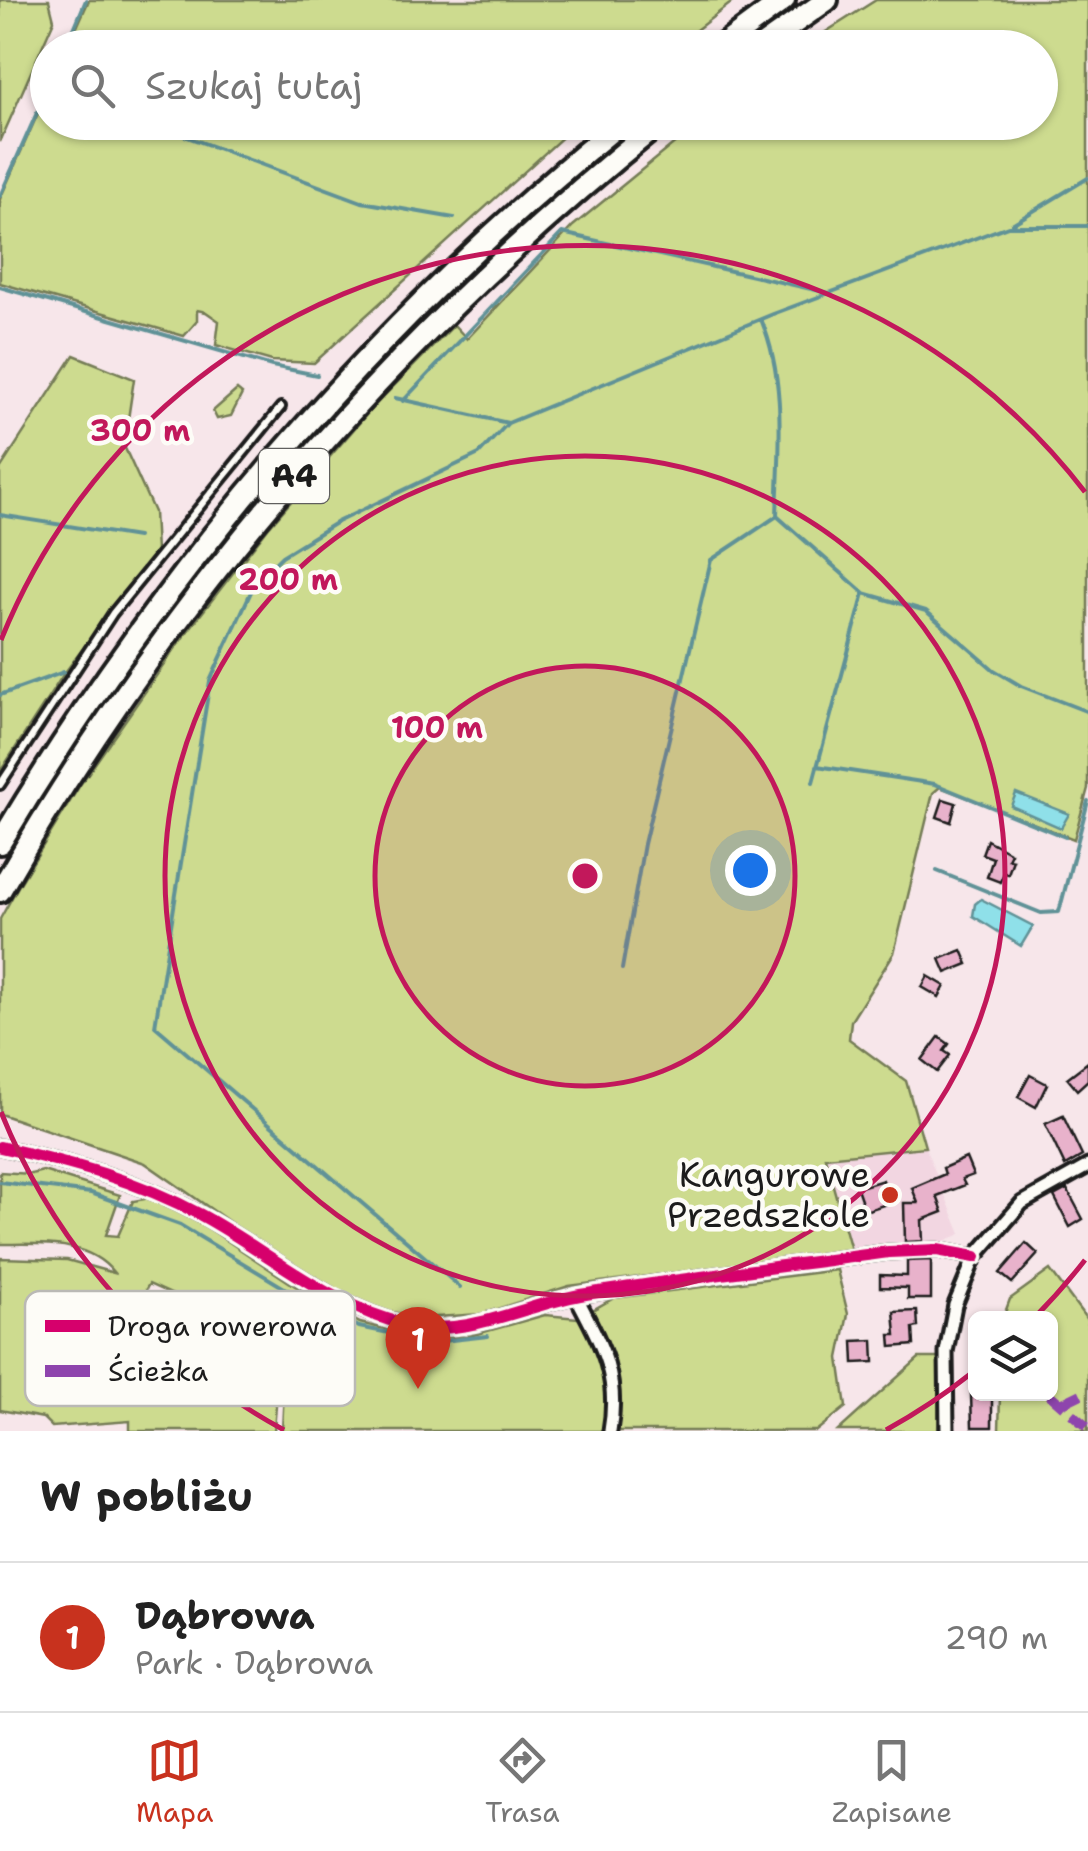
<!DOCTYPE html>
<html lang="pl">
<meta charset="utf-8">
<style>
:root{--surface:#fff;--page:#f6f6f6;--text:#222;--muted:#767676;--line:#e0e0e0;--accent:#c8321e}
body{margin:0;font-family:"Shantell Sans",sans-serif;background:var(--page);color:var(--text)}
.controls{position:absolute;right:30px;bottom:30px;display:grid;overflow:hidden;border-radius:15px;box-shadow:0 2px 8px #0004}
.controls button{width:90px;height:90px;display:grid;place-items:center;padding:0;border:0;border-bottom:2px solid var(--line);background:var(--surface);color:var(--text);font:50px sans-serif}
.you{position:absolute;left:750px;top:870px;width:35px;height:35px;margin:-25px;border:8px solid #fff;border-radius:50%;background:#1a73e8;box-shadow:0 0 0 15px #1a73e833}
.badge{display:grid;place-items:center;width:65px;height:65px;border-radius:50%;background:var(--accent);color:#fff;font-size:32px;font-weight:700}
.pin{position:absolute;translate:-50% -82px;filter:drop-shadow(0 2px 5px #0008)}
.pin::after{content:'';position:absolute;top:52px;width:35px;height:30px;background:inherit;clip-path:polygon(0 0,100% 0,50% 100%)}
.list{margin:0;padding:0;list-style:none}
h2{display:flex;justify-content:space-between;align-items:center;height:130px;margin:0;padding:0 40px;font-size:42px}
h2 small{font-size:32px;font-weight:400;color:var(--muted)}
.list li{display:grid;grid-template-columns:65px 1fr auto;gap:30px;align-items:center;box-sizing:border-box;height:150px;padding:0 40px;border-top:2px solid var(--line)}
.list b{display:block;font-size:38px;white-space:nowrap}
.list p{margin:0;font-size:32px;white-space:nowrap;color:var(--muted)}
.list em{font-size:32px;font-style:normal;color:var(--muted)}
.icon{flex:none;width:55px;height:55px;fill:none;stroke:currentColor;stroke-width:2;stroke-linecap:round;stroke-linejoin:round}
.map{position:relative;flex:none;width:1088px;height:1431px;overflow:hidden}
.search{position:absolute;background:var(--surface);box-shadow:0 2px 8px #0004;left:30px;right:30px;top:30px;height:110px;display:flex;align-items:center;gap:25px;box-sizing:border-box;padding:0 35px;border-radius:55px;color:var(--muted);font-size:38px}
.sheet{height:280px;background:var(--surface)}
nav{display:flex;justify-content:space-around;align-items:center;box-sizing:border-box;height:140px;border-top:2px solid var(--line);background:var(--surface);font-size:28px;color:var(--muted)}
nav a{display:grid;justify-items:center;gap:5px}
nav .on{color:var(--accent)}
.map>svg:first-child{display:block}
</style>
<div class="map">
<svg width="1088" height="1431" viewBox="0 0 1088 1431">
<rect width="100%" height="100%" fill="#f7e6ea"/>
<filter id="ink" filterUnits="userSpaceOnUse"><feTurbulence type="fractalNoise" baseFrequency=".01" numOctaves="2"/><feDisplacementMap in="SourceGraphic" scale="20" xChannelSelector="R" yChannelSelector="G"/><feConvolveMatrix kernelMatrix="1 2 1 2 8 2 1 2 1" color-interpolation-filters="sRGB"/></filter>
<g filter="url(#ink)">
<path fill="#f2d6e1" d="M925 1147 961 1234 937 1244 905 1243 851 1250 824 1157Z"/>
<path fill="#cddb8f" stroke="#747c56" stroke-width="2.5" d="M0 0H49L54 20 0 142Z
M89 0H735L674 47H68Z
M876 0H1088V788L1074 839 940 787 933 793 894 953 851 1021 849 1039 906 1081 925 1147 825 1157 851 1250 569 1286 481 1314 422 1318 382 1310 347 1295 270 1250 145 1163 0 1114V919L19 885 80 785 184 636 268 528 374 406 454 325 467 339 573 226 699 123 1040 122V48L802 47Z
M47 93 48 122 578 123 314 363 272 361 216 345 219 321 206 312 197 310V321L184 336 0 283V199Z
M74 355 134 379 124 446 154 512 156 551 63 675 0 772V469Z
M237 390 242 394 231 416 217 419 213 411Z
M43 1171 120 1195 106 1235 118 1236 133 1201 150 1198 205 1226 310 1296 360 1323 415 1336 466 1337 545 1315 578 1318 614 1298 837 1270 848 1314 839 1358 846 1407 816 1431H282L286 1346 149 1284 146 1289 159 1329 278 1378 274 1431H130V1421L52 1427 43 1418 0 1410V1258L67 1260 114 1273C88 1239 38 1244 0 1244V1172L31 1174Z
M1050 1270 1088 1321V1431H999L1000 1394H1050V1318H1003L1010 1299Z
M919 1358H941L938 1431H838Z"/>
<path fill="#8fe0e9" stroke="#619297" stroke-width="2.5" d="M1016 793 1069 814 1061 828 1011 806Z
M981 899 1033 926 1021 946 973 916 975 904Z"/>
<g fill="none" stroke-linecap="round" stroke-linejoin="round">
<path stroke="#619297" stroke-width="4" d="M66 48 86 0
M147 122 362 202 454 218
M0 196 48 88
M1012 224 1088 178
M0 287 272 366 317 375
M761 319C787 381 779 450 777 516
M395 398 508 423
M403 401 562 233 829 293
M0 515 137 537
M777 516 864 593 926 611 994 670 1021 686 1088 712
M0 695 64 672
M817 766 935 784 1065 837
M813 782 864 593
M937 871 1041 913 1059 912 1088 801
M622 969 644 844 711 560 777 516
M0 1182 91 1193 180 1225 301 1298 359 1327 434 1342 488 1336
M460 1287 155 1026 210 681 255 583 282 556 337 522 479 454 508 423 773 314 1008 226H1088"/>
</g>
<path fill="#e8b2cb" stroke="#1c1c1c" stroke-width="2.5" d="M943 799 956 803 951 822 937 817Z
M987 840 1011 853 1008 859 1013 860 1008 874 1004 873 1000 882 987 877 993 858 982 854Z
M962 950 968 964 946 973 940 959Z
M928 976 945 986 939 997 922 987Z
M939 1037 949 1044 944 1051 950 1055 937 1072 922 1060Z
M1088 1062V1080L1077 1090 1067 1078Z
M1030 1075 1047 1084 1036 1107 1018 1097Z
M1063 1116 1082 1156 1065 1166 1045 1124Z
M966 1158 973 1175 962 1179 965 1185 937 1196 943 1212 922 1220 923 1241 905 1242 904 1203H918L912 1188 945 1174 943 1168Z
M883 1180 890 1203 865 1211 857 1188Z
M1067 1189 1083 1219 1070 1227 1054 1196Z
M1026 1243 1038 1254 1012 1283 1000 1273Z
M931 1260V1299H908V1288L880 1287V1275L907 1276V1261Z
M917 1311 918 1327 913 1328 914 1345 891 1347 890 1335H896L894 1312Z
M873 1340 874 1362 854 1363 853 1341Z
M971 1394H992V1427H972Z"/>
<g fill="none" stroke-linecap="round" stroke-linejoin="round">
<defs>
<path id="service" d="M0 785 113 613 281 407"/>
<path id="minor" d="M0 1147C71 1163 137 1180 201 1215 271 1253 329 1307 408 1325 466 1338 525 1305 580 1295 682 1278 786 1266 889 1252L937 1250 975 1257
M576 1296C601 1344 620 1375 610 1431
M947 1431 946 1352 955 1305 975 1257 1022 1203 1088 1166"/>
<path id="motorway" d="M719 48 784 0
M759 48 827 0
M0 843C164 569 374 323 622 122
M0 891C170 595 395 336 661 122"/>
</defs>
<use href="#service" stroke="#1c1c1c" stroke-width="14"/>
<use href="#minor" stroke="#1c1c1c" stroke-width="19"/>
<use href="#motorway" stroke="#1c1c1c" stroke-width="28"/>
<use href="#service" stroke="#fdfcf7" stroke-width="6"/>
<use href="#minor" stroke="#fdfcf7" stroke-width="11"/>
<use href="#motorway" stroke="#fdfcf7" stroke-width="20"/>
<path stroke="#8e44ad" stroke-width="10" stroke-dasharray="20 10" stroke-linecap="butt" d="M1049 1394 1088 1428
M1063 1403 1088 1391"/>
<defs>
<path id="cycleway" d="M0 1147C71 1163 137 1180 201 1215 271 1253 329 1307 408 1325 466 1338 525 1305 580 1295 682 1278 786 1266 889 1252L937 1250 975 1257"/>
</defs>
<use href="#cycleway" stroke="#fdfcf7" stroke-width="19"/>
<use href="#cycleway" stroke="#d6006c" stroke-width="12"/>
</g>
</g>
<circle cx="585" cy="876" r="210" fill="#c2185b" fill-opacity=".12"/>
<g fill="none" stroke="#c2185b" stroke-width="5">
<circle cx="585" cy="876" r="210"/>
<circle cx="585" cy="876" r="420"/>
<path d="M1085 1260A630 630 0 0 1 1034 1318M973 1372A630 630 0 0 1 886 1430M284 1430A630 630 0 0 1 1 1112M1 640A630 630 0 0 1 1085 492"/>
</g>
<circle fill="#c8321e" stroke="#fdfcf7" stroke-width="4" cx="890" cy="1195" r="10"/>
<g text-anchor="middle" stroke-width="9" stroke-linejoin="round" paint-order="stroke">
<rect fill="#fdfcf7" stroke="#605f5e" stroke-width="2.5" x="259" y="449" width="70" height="54" rx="8"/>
<g font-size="32" font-weight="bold" fill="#1c1c1c">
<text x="294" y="487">A4</text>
</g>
<g font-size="35" fill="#1c1c1c" stroke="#fdfcf7" text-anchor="end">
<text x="870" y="1187">Kangurowe<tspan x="870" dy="40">Przedszkole</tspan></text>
</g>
</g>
<rect x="25" y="1291" width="330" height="115" rx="15" fill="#fdfcf7" stroke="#bab9b5" stroke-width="2.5"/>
<rect x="45" y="1320" width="45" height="12" fill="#d6006c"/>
<rect x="45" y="1365" width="45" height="12" fill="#8e44ad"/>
<g font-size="28" fill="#1c1c1c">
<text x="108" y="1336">Droga rowerowa</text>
<text x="108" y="1381">Ścieżka</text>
</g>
<circle cx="585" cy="876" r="15" fill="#c2185b" stroke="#fdfcf7" stroke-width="5"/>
<g font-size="30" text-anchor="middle" font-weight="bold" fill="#c2185b" stroke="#fdfcf7" stroke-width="9" stroke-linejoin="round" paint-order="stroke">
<text x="140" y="441">300 m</text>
<text x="288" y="590">200 m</text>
<text x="437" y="738">100 m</text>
</g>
</svg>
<div class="controls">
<button><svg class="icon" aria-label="layers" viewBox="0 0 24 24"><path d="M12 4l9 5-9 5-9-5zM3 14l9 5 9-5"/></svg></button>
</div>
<div class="you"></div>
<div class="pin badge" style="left:418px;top:1389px">1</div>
<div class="search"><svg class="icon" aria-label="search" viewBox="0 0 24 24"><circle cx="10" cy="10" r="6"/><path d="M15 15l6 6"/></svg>Szukaj tutaj</div>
</div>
<section class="sheet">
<h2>W pobliżu<small></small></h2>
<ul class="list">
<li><span class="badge">1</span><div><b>Dąbrowa</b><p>Park · Dąbrowa</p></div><em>290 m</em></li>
</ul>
</section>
<nav>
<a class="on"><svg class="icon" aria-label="map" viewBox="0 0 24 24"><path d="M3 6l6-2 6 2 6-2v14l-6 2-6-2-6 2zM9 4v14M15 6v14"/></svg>Mapa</a>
<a><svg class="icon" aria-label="directions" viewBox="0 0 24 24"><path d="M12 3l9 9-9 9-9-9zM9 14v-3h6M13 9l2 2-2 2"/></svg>Trasa</a>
<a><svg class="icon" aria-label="saved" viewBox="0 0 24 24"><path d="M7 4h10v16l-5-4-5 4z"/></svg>Zapisane</a>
</nav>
